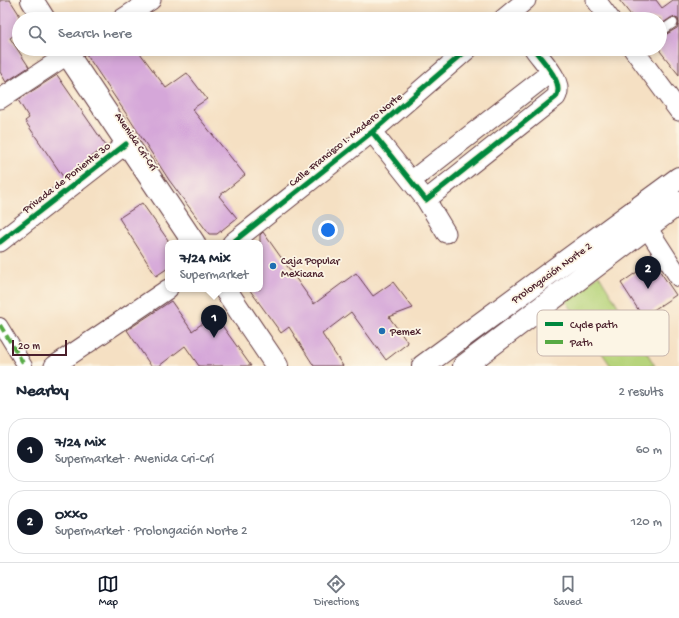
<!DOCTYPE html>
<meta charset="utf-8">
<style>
:root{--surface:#fff;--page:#f2f2f3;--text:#1f2937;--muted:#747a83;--line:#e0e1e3;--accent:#111827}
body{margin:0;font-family:"Gochi Hand",sans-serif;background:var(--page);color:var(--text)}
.scale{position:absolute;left:12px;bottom:10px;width:55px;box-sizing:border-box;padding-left:4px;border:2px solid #4a1f2b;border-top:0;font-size:11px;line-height:14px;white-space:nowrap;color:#4a1f2b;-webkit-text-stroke:3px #fcf5e5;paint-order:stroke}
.you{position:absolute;left:328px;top:230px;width:14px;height:14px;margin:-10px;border:3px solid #fff;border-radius:50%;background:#1a73e8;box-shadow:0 0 0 6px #1a73e833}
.badge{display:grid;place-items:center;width:26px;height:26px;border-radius:50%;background:var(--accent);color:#fff;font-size:13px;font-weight:700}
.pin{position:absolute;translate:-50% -33px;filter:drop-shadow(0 1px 2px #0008)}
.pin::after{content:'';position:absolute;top:21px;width:14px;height:12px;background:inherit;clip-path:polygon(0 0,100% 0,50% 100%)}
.popup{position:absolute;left:165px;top:240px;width:98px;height:52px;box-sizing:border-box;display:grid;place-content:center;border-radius:8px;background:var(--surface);filter:drop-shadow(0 1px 3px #0005);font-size:13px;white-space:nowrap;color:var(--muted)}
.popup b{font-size:15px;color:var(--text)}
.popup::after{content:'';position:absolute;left:50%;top:100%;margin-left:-8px;border:8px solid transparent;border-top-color:var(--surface)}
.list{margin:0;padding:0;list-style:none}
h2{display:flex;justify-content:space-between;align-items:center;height:52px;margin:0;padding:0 16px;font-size:17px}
h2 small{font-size:13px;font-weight:400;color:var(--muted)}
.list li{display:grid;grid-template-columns:26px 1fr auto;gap:12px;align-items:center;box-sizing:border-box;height:64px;margin:0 8px 8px;padding:0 8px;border:1px solid var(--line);border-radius:16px}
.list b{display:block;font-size:15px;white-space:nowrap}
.list p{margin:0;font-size:13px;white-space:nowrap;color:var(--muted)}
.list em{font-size:13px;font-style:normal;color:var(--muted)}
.icon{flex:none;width:22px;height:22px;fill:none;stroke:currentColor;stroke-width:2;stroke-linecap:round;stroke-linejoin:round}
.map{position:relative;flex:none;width:679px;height:366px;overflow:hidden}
.search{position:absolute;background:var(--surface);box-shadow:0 2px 10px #0003;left:12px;right:12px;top:12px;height:44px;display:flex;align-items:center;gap:10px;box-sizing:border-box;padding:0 14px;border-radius:22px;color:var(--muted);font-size:15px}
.sheet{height:196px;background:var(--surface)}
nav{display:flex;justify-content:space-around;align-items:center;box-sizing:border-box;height:56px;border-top:1px solid var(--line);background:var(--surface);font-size:11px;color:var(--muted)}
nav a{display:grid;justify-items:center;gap:2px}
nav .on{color:var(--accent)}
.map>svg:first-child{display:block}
</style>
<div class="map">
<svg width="679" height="366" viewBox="0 0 679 366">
<rect width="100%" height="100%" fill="#fcf5e5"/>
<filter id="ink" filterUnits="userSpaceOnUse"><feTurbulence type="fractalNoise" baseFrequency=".025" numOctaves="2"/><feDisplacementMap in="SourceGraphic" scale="8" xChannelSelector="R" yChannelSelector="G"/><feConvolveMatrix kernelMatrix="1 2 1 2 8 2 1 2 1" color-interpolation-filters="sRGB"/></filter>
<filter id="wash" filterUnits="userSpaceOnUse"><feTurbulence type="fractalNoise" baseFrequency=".012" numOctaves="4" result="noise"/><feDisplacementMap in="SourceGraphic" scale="16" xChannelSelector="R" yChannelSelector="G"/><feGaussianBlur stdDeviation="0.9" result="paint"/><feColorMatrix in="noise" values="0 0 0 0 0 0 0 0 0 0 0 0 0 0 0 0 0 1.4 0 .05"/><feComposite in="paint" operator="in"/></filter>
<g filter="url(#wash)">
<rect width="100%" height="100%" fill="#f5e0c3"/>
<path fill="#b7d47b" stroke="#807a53" d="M599 275 655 366H611L566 301Z"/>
<g id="blocks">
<path fill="#d5a7d9" d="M0 0H10L19 14V32L10 38 29 67 6 82 0 72Z
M619 0H656L662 8 673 0H679V75L660 51V38L677 28 679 23 678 19 672 17 660 25V19H634Z
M87 49H137L166 88 187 73 207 99 192 109 245 175 219 196 237 218 217 234H209L169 180 127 115 86 54Z
M57 75 106 146 64 178 25 121 29 118 18 100Z
M142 203 168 240V268L156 276 119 218Z
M263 232 314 304 356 273 373 296 393 282 413 308 389 317 408 343 386 360 351 312 322 334 343 366H314L289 327 281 333 249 289H260V235Z
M653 261 676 295 643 317 621 283Z
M171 301 192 331 207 320 221 324 251 366H199L185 346 159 366H151L127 330Z"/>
</g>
</g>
<g filter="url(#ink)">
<use href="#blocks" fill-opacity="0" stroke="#643c42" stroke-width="1"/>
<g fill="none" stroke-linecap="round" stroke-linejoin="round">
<defs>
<path id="service" d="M660 32 673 23"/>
<path id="pedestrian" d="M0 325 25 366"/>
<path id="minor" d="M596 0 610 19
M122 19 151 0
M503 19 526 0
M633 49 679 111
M0 99 76 49
M372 132 426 200 556 97C565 82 542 61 534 49
M411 181 551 72
M426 200 446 233
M639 215 679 277
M0 242 126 144
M232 243 372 132 468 49
M54 366 168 289"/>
<path id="secondary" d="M32 0 44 19
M64 49 194 243
M225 289 277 366
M423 366 679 178
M464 366 679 203"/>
</defs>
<use href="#service" stroke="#643c42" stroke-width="11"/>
<use href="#pedestrian" stroke="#643c42" stroke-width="16"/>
<use href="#minor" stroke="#643c42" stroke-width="21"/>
<use href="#secondary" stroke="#643c42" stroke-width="24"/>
<use href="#service" stroke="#fff" stroke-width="9"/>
<use href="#pedestrian" stroke="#fff" stroke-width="14"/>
<use href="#minor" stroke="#fff" stroke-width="19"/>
<use href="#secondary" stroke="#fff" stroke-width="22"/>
<path stroke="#57aa44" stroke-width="4" stroke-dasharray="8 4" stroke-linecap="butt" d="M0 325 25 366"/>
<defs>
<path id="cycleway" d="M372 132 426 200 556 97C565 82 542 61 534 49
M0 242 126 144
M232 243 372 132 468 49"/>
</defs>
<use href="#cycleway" stroke="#fcf5e5" stroke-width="8"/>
<use href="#cycleway" stroke="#00873e" stroke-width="5"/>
</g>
</g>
<g fill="#1f6fb2" stroke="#fcf5e5" stroke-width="1.5">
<circle cx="273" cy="266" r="4"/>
<circle cx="382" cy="331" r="4"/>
</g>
<g text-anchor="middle" stroke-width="3.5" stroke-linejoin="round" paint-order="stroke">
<g font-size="11" fill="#4a1f2b" stroke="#fcf5e5">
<text transform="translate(345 139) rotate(-39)" y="4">Calle Francisco I. Madero Norte</text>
<text transform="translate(137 141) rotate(56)" y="4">Avenida Cri-Crí</text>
<text transform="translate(66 177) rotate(-38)" y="4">Privada de Poniente 30</text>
<text transform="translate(551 272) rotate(-36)" y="4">Prolongación Norte 2</text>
</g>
<g font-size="11" fill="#4a1f2b" stroke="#fcf5e5" text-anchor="start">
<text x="281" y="264">Caja Popular<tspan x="281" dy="13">Mexicana</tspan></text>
<text x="390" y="335">Pemex</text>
</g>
</g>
<rect x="537" y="310" width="132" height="46" rx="6" fill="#fcf5e5" stroke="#c7b5ad" stroke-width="1"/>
<rect x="545" y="322" width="18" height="4" fill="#00873e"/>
<rect x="545" y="340" width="18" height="4" fill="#57aa44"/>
<g font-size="11" fill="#4a1f2b">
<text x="570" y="328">Cycle path</text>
<text x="570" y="346">Path</text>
</g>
</svg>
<div class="scale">20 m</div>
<div class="you"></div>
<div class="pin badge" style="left:214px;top:338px">1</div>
<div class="popup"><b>7/24 Mix</b>Supermarket</div>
<div class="pin badge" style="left:648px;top:289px">2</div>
<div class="search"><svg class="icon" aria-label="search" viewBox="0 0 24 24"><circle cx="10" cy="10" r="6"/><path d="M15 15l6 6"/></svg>Search here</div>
</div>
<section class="sheet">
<h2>Nearby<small>2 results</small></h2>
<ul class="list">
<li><span class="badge">1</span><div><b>7/24 Mix</b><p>Supermarket · Avenida Cri-Crí</p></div><em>60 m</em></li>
<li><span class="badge">2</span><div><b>Oxxo</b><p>Supermarket · Prolongación Norte 2</p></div><em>120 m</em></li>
</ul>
</section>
<nav>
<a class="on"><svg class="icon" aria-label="map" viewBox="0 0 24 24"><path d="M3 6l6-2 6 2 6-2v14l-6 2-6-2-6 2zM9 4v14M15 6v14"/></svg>Map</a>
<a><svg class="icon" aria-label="directions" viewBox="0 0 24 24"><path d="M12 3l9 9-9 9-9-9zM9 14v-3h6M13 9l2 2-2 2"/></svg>Directions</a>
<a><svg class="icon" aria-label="saved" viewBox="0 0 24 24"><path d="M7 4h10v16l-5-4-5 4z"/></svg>Saved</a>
</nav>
